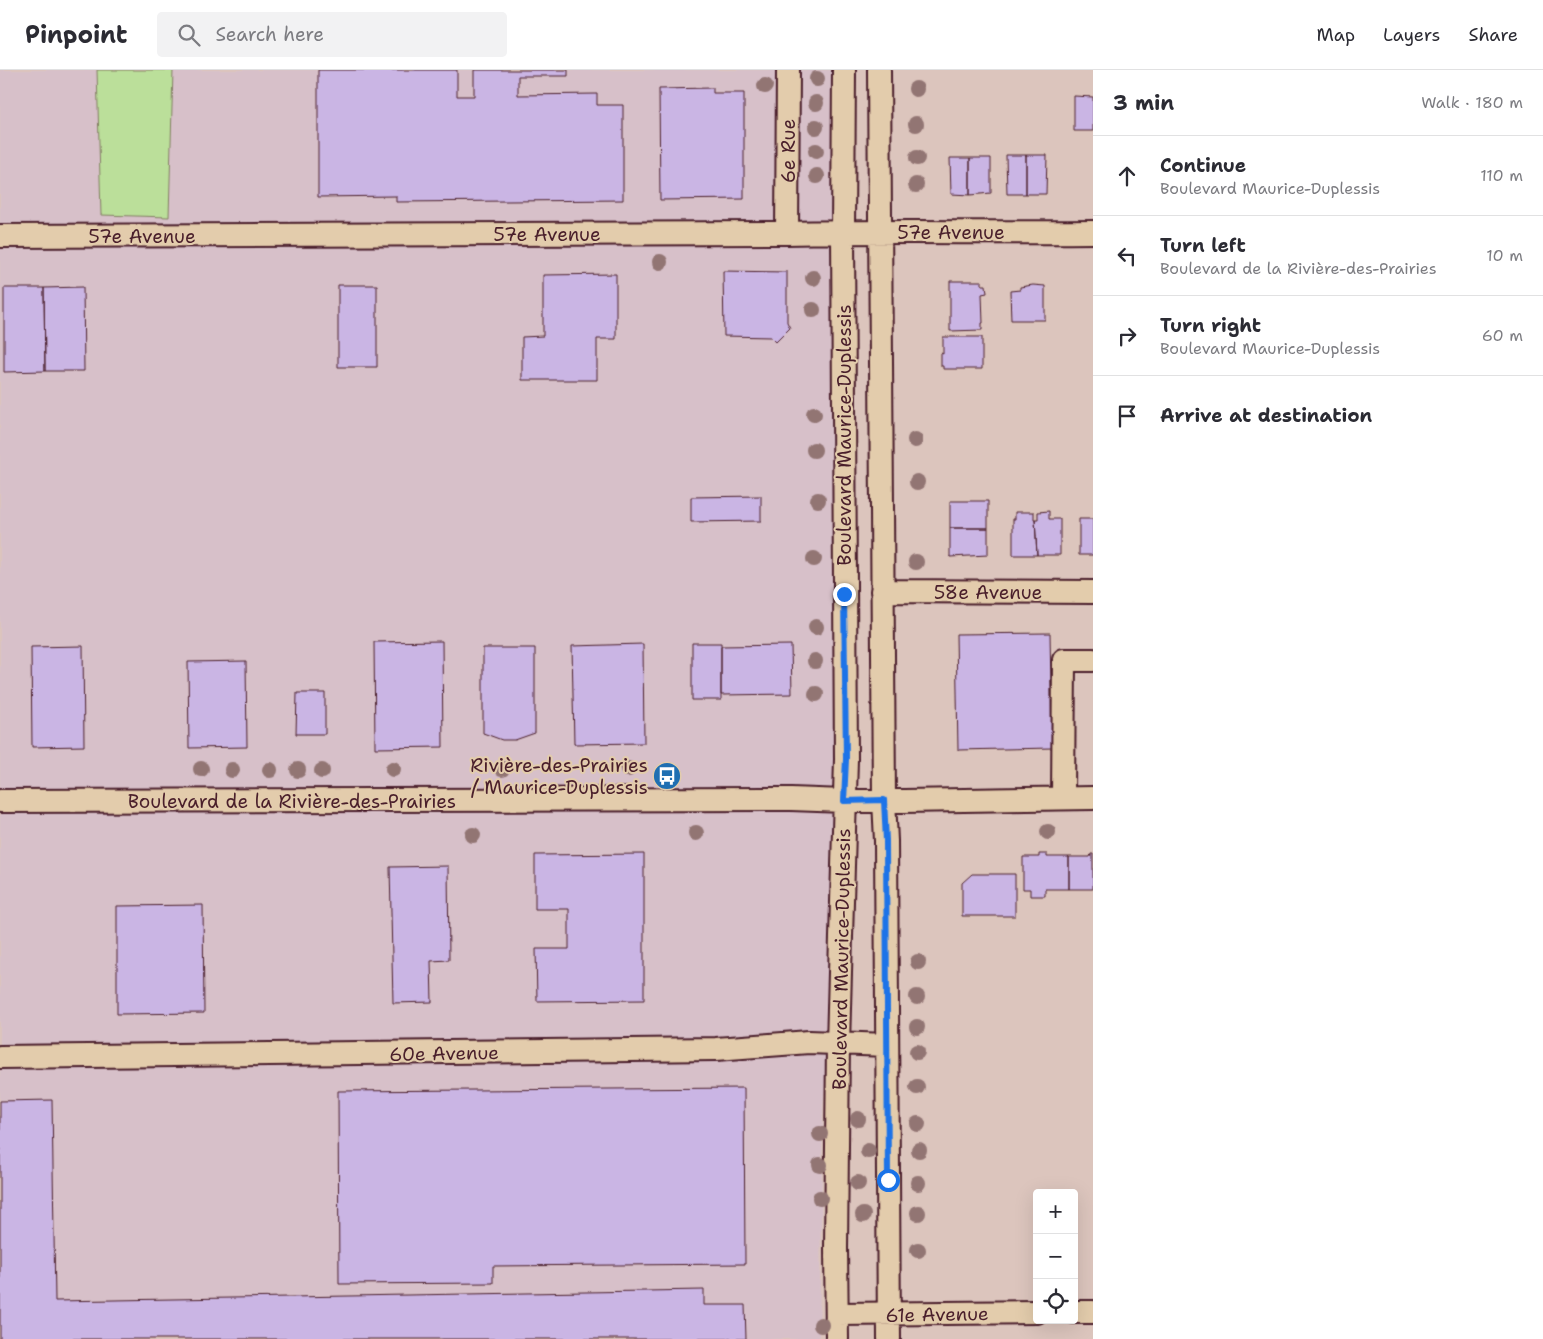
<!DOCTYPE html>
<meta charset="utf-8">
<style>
:root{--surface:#fff;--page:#f2f2f3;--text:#2b2b33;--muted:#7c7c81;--line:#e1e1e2}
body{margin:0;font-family:"Shantell Sans",sans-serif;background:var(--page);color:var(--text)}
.controls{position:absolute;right:15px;bottom:15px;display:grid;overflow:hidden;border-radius:5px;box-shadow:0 5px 20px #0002}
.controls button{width:45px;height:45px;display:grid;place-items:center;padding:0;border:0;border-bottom:1px solid var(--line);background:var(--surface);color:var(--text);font:25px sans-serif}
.stop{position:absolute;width:15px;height:15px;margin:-11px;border:4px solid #1a73e8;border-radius:50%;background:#fff}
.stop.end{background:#1a73e8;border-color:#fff;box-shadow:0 1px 5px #0008}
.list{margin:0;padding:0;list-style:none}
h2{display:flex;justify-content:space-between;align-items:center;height:65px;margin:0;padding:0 20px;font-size:21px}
h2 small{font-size:16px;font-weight:400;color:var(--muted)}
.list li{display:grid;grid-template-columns:32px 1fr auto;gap:15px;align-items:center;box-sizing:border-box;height:80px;padding:0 20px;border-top:1px solid var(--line)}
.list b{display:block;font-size:19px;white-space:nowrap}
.list p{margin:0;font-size:16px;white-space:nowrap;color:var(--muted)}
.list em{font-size:16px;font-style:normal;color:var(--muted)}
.icon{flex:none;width:28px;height:28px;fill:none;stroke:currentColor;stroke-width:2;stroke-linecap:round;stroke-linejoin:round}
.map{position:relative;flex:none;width:1093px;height:1269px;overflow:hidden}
header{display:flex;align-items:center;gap:30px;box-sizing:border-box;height:70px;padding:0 25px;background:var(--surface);border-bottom:1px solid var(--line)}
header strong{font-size:24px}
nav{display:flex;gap:28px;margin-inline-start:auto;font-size:18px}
.search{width:350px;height:45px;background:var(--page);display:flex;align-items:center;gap:12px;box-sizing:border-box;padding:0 18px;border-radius:5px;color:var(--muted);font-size:19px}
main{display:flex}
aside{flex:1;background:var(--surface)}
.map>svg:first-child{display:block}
</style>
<header>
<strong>Pinpoint</strong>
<div class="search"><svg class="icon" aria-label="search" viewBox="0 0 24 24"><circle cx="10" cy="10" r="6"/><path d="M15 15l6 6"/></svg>Search here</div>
<nav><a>Map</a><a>Layers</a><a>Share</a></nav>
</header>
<main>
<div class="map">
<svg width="1093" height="1269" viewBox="0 0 1093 1269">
<rect width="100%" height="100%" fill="#dcc5bd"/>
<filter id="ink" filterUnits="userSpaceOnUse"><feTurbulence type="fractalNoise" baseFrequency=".02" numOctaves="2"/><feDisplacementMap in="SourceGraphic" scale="10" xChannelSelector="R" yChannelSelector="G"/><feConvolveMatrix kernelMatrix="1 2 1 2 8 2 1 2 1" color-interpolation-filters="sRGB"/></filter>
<g filter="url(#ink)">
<path fill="#d7c0c9" d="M0 0H844L838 736 831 943 823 1037 819 1269H0Z"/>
<path fill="#bbdf9a" stroke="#827f62" d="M97 0H173L169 147 101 145Z"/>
<path fill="#cab5e4" stroke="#4a1f2b" d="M318 0H457V26H474V0H568V6H518V25L597 24V35H623V130L396 132V126L318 127Z
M713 18V23H744V129L660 130 659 19Z
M1074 26 1093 27V61H1074Z
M1006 85H1026V124H1007Z
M1026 85H1047L1046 124H1026Z
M950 88H970V125L951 124Z
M970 88H991V123L970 125Z
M723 201 787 202V252L790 258 776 272 771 267 724 266Z
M616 204V269H597V310H522V267L543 266V205Z
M950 211H982V215H986L987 223 982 224 983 253H982V260L950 261Z
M338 215H377V297H338Z
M1033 215 1045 216V250H1011L1010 221 1020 220V217Z
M83 217 84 301H45L44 218Z
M4 218H44L45 301 4 302Z
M943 267H982V299H943V296H941V283L943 284Z
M761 426V451L691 452V427Z
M950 431H988V458H950Z
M1049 441V449H1060V485H1037L1035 449H1038V442Z
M1015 442H1034V449H1035L1037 485H1013V449H1015Z
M1079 449H1093V485H1079Z
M950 458H988V485L950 487Z
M1050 563 1052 678 958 680 956 564Z
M442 571 443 677 375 678 374 572Z
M692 573H721V630H692Z
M643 574 644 673 574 674 572 576Z
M791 575 792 624 721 625V576Z
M83 576 84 676 32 677 31 577Z
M483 578H535V663L515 670H502L483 663Z
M246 591 247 677 189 678 188 592Z
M297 623H325V664H296Z
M644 784V930L537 931 536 879H569V839H535V785Z
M1039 784H1047V787H1069V819H1045V826H1030V819H1023V787H1039Z
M1091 784H1093V819H1069V787H1090Z
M448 796 449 890 431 891 432 932 393 933 390 797Z
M972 804H1015V846H962V813Z
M203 835 204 943 117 944V836Z
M744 1018 745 1194 493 1196V1213L339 1214 338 1021Z
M52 1030 55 1231 704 1220V1235H745L746 1269H0V1031Z"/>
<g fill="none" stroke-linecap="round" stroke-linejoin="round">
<defs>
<path id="minor" d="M879 0 884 730 886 771 889 1269
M787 163 788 0
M0 166 787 163C889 161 991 163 1093 162
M882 521 1093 522
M1063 728 1064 590H1093
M0 731 791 729 844 731H904L1093 728
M0 987 716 979 809 972 887 975
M1074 1242H1093
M837 1244 1037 1242
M837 1269 836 1178 838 974 846 689 843 162 844 0"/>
</defs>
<use href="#minor" stroke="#4a1f2b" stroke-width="26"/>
<use href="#minor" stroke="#e3ccac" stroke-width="22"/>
</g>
<g fill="#927473">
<circle cx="817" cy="9" r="8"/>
<circle cx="765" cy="16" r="8"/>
<circle cx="916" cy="19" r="8"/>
<circle cx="816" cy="33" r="8"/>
<circle cx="916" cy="54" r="8"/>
<circle cx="816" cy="57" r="8"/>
<circle cx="816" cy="81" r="8"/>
<circle cx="917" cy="88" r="8"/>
<circle cx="817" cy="106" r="8"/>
<circle cx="916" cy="115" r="8"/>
<circle cx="660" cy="192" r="8"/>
<circle cx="813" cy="208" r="8"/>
<circle cx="813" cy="240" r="8"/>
<circle cx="814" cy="344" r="8"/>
<circle cx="915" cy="370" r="8"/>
<circle cx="814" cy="380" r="8"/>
<circle cx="917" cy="412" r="8"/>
<circle cx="818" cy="430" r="8"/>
<circle cx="814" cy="489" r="8"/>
<circle cx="916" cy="492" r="8"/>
<circle cx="816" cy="557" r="8"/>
<circle cx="815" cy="591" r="8"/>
<circle cx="816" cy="624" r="8"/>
<circle cx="201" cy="699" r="8"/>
<circle cx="393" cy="699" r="8"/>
<circle cx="502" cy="699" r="8"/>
<circle cx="628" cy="699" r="8"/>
<circle cx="232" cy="700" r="8"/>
<circle cx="270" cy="700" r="8"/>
<circle cx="298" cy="700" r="8"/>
<circle cx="322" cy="701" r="8"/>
<circle cx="1048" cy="762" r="8"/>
<circle cx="696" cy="763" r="8"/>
<circle cx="473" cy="765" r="8"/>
<circle cx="918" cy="892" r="8"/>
<circle cx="917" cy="927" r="8"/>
<circle cx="917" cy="957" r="8"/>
<circle cx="917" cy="982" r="8"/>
<circle cx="917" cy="1017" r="8"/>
<circle cx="858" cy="1049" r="8"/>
<circle cx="918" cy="1054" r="8"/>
<circle cx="820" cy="1064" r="8"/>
<circle cx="919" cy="1080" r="8"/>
<circle cx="868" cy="1081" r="8"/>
<circle cx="820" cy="1095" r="8"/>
<circle cx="858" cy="1113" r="8"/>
<circle cx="918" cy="1113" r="8"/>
<circle cx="820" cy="1128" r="8"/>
<circle cx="918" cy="1143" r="8"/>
<circle cx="863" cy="1145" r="8"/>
<circle cx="918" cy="1180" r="8"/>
<circle cx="821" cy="1255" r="8"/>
</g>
</g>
<g fill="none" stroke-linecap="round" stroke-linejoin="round" filter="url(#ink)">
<path stroke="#1a73e8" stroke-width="6" d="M844 524 846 689 844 731 884 730 886 771 888 1110"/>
</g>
<defs>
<symbol id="bus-disc" viewBox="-11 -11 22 22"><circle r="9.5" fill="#1f6fb2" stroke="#e3ccac"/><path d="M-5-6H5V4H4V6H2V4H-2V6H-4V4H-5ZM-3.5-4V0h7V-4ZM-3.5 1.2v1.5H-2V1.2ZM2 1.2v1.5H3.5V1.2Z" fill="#fff"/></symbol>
</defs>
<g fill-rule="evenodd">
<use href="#bus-disc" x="651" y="690" width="32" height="32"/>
</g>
<g text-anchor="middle" stroke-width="4" stroke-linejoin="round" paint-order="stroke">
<g font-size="19" fill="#4a1f2b" stroke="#e3ccac">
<text transform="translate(788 81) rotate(-90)" y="7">6e Rue</text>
<text x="951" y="169">57e Avenue</text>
<text x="547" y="171">57e Avenue</text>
<text x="142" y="173">57e Avenue</text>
<text transform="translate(844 365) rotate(-90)" y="7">Boulevard Maurice-Duplessis</text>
<text x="988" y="529">58e Avenue</text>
<text x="292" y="738">Boulevard de la Rivière-des-Prairies</text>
<text transform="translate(841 889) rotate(-89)" y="7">Boulevard Maurice-Duplessis</text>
<text transform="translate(444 983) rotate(-1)" y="7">60e Avenue</text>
<text transform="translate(937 1244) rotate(-1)" y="7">61e Avenue</text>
</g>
<g font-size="19" fill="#4a1f2b" stroke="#e3ccac" text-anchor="end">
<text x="648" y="702">Rivière-des-Prairies<tspan x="648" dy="22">/ Maurice-Duplessis</tspan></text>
</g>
</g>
</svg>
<div class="controls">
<button>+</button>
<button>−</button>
<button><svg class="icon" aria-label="locate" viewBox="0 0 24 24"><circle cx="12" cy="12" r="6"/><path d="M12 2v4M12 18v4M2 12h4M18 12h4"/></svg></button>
</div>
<div class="stop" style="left:888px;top:1110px"></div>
<div class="stop end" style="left:844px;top:524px"></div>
</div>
<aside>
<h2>3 min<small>Walk · 180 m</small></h2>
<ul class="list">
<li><svg class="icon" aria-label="ahead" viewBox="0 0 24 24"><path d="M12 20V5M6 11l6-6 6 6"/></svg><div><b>Continue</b><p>Boulevard Maurice-Duplessis</p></div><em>110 m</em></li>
<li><svg class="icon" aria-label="left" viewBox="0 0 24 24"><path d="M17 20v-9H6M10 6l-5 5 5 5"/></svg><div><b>Turn left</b><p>Boulevard de la Rivière-des-Prairies</p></div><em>10 m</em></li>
<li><svg class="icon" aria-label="right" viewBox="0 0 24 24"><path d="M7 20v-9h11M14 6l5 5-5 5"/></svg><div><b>Turn right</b><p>Boulevard Maurice-Duplessis</p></div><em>60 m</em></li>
<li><svg class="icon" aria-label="arrive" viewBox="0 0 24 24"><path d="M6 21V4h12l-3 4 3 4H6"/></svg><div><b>Arrive at destination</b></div></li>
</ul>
</aside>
</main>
